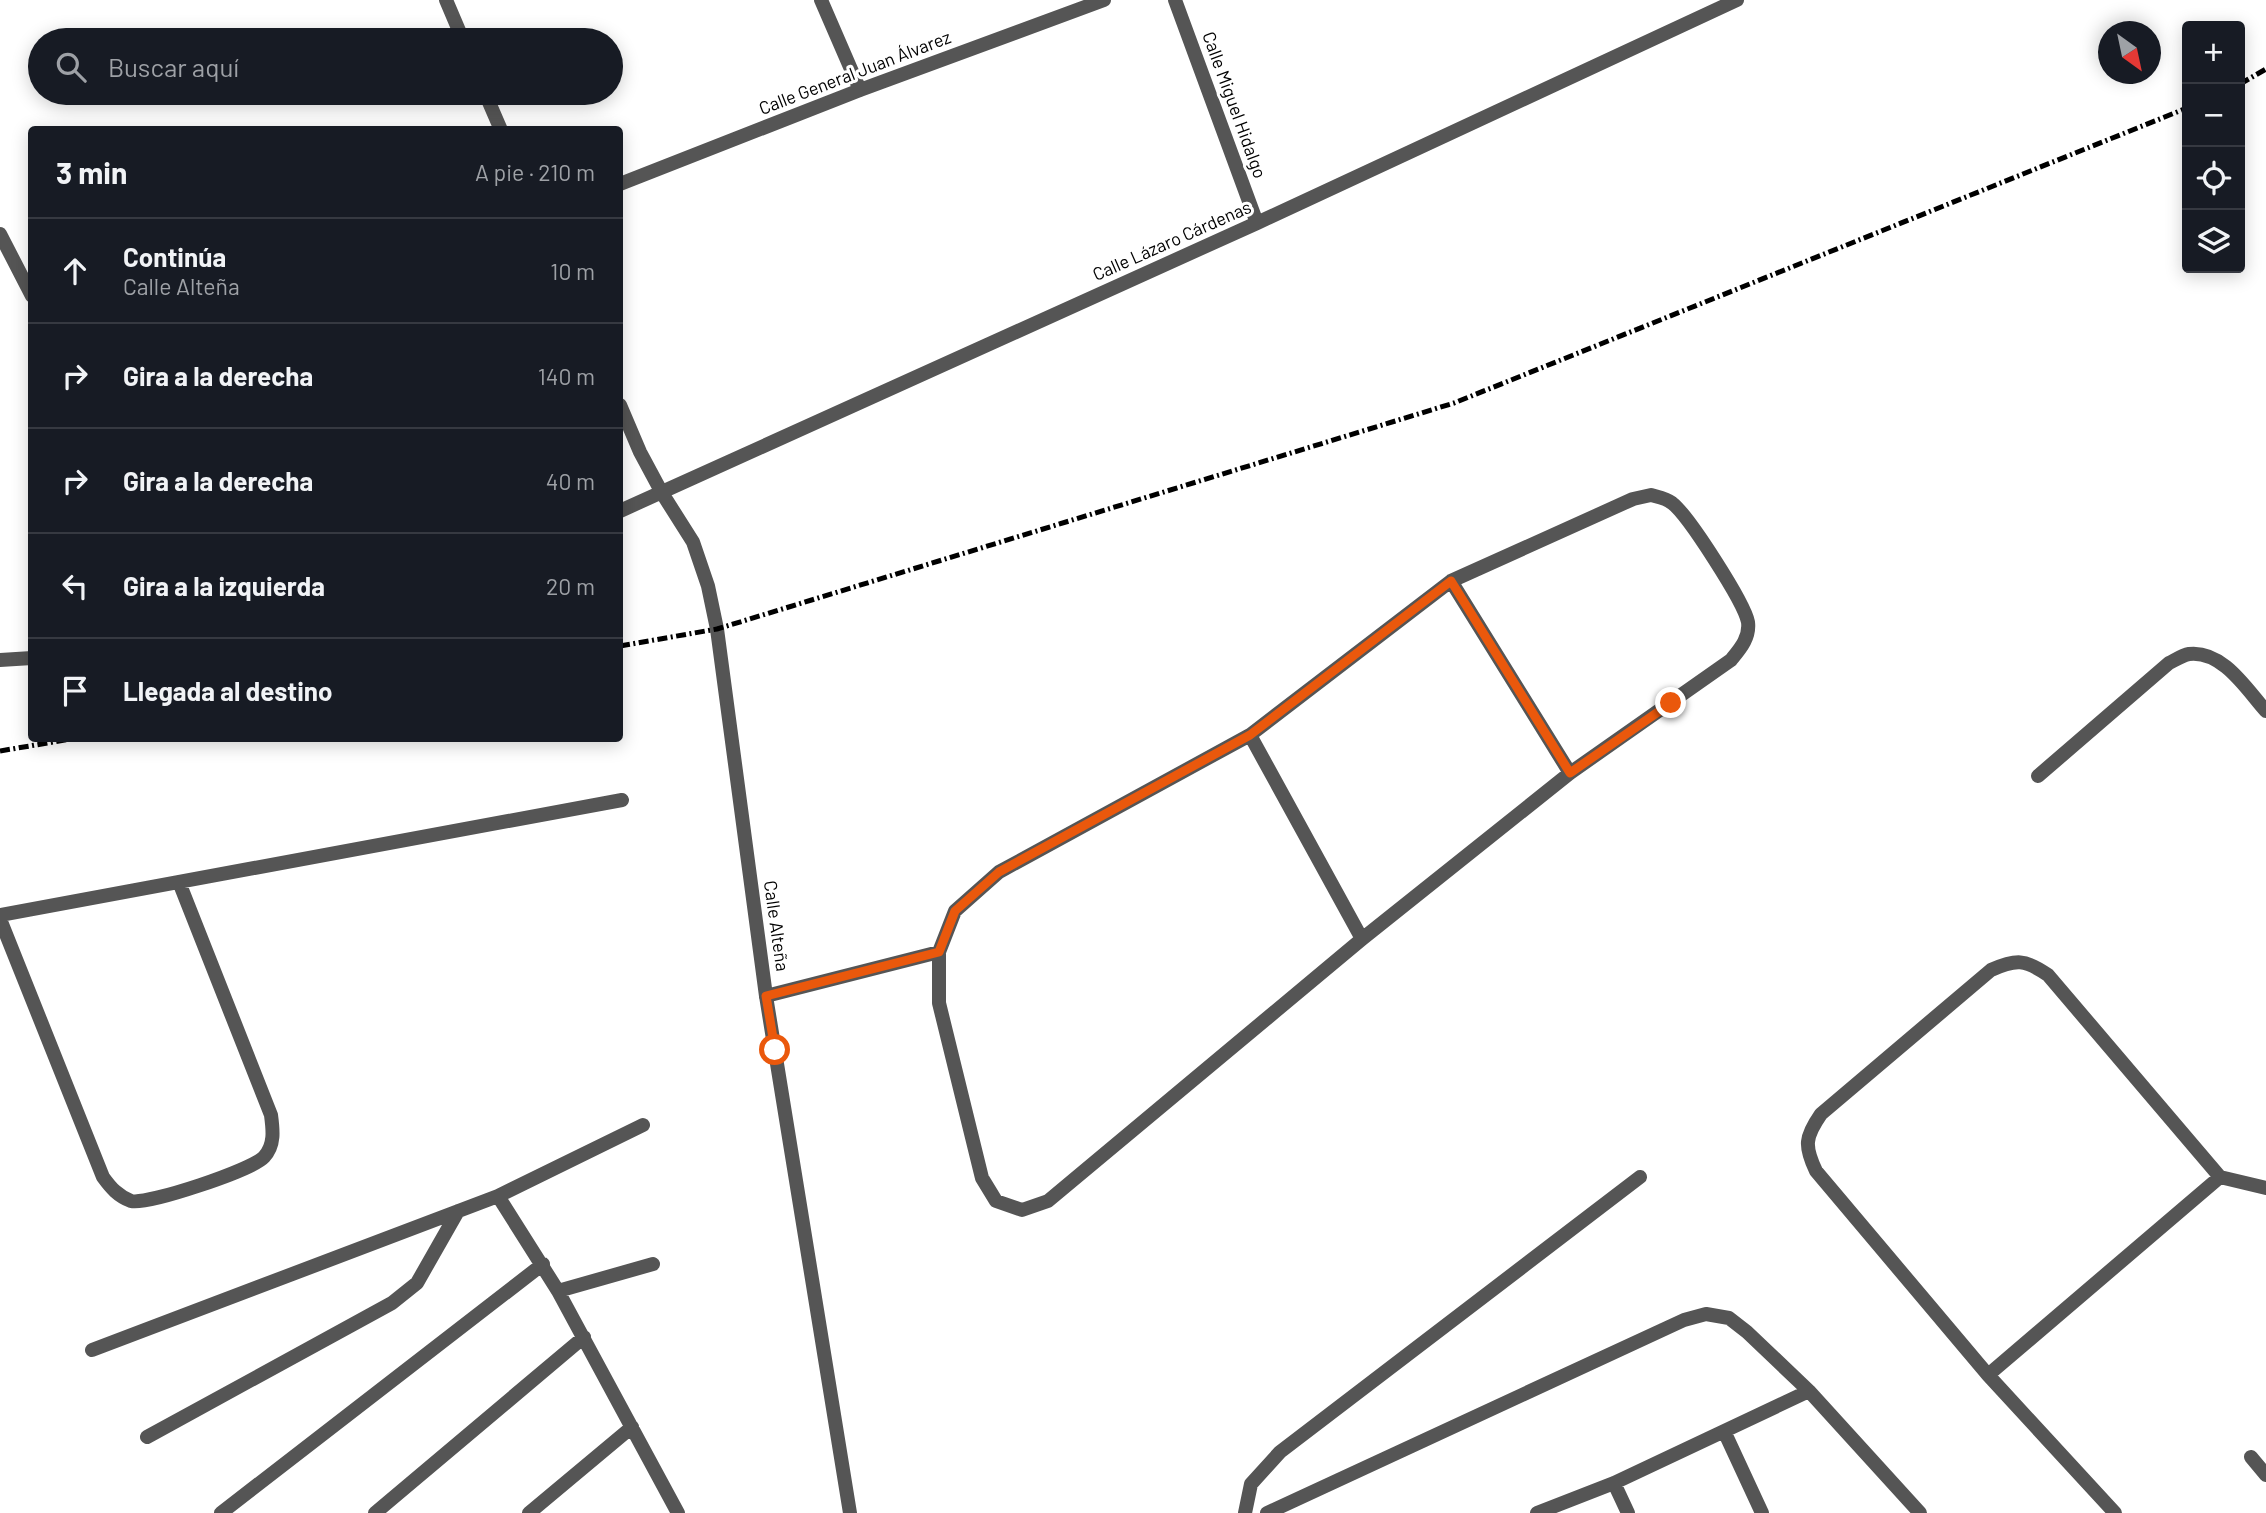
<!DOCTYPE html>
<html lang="es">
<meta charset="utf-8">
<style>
:root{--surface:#171b24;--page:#242831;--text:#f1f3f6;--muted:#9ea1a6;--line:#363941}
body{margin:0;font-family:Barlow,sans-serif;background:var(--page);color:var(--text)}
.controls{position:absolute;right:21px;top:21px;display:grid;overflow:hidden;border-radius:7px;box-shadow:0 4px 18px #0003}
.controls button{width:63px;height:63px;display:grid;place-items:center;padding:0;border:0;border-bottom:2px solid var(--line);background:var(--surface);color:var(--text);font:35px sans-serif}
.compass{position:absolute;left:2098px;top:21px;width:63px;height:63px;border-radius:50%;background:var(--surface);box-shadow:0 4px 18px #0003;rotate:147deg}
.stop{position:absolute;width:21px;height:21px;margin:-16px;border:5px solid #ea580c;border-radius:50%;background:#fff}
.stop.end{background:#ea580c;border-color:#fff;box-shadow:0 2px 7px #0008}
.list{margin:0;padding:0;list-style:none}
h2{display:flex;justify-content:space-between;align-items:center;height:91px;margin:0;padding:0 28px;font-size:30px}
h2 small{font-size:23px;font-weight:400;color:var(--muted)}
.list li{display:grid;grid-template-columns:46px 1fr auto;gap:21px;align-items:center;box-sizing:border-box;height:105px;padding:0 28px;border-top:2px solid var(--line)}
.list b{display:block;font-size:26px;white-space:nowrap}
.list p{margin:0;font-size:23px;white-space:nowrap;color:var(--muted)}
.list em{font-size:23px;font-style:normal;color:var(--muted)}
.icon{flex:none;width:38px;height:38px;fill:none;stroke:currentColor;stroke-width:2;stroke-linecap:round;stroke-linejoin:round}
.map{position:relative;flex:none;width:2266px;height:1513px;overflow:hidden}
.search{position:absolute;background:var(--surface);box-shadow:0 4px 18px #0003;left:28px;top:28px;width:595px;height:77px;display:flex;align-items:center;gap:18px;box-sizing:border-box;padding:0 24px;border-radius:38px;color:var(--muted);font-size:26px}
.panel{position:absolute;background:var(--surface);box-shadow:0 4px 18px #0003;left:28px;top:126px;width:595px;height:616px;border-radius:7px}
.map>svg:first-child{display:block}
</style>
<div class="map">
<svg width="2266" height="1513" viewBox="0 0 2266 1513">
<rect width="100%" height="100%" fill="#fff"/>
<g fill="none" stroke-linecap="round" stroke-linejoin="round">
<path stroke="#555" stroke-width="14" d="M1651 495C1658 497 1666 498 1672 503 1688 515 1744 602 1748 622 1750 638 1740 649 1731 660L1570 773 1362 939 1048 1201 1022 1210 996 1201 982 1178 939 1003V952L955 911 999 872 1250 735 1451 581 1633 499Z
M1451 581 1570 773
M1250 735 1362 939
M2038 776 2169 663C2175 660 2183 655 2189 654 2223 650 2247 690 2266 711
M0 915 622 800
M0 919 103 1177C111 1188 118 1196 131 1201 148 1205 252 1170 264 1157 275 1145 273 1130 271 1115L179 882
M766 996 939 952
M498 1196 643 1125
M558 1291 653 1264
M92 1350 498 1196 558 1291 678 1513
M1988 1375 1816 1171C1804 1146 1805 1137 1821 1114L1991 970C2016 959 2025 959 2048 975L2220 1177
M1724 1431 1762 1513
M147 1437 392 1303 417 1283 458 1211
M2251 1457 2266 1475
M1614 1483 1628 1513
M221 1513 543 1264
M375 1513 584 1337
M529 1513 632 1427
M1245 1513 1251 1484 1280 1452 1640 1177
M1267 1513 1684 1320 1706 1314 1729 1318 1747 1332 1809 1391 1920 1513
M1537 1513 1614 1483 1809 1391
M2115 1513 1988 1375 2220 1177 2266 1188"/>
<path stroke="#555" stroke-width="14" d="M446 0 463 40
M821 0 860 90
M1175 0 1257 223
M485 93 501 130
M620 184 860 90 1104 0
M0 234 32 296
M620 405 640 452 662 493 693 542 708 586 717 629 766 996 850 1513
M620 511 1257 223 1737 0
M0 660 32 658"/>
<path stroke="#000" stroke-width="5" stroke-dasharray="10 3.5 2 3.5" stroke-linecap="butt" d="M2240 84 2266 69
M620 646 717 629 1454 403 2187 108
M0 751 77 738"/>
</g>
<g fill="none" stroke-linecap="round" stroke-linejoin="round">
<path stroke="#ea580c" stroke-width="9" d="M775 1050 766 996 939 952 955 911 999 872 1250 735 1451 581 1570 773 1671 703"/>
</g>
<g text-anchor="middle" stroke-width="6" stroke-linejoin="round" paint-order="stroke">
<g font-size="18" fill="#000" stroke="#fff">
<text transform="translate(855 73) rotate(-21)" y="6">Calle General Juan Álvarez</text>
<text transform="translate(1234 105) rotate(70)" y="6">Calle Miguel Hidalgo</text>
<text transform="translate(1172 241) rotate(-24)" y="6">Calle Lázaro Cárdenas</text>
<text transform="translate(776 926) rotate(82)" y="6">Calle Alteña</text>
</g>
</g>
</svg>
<div class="controls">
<button>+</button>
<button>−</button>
<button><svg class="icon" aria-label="locate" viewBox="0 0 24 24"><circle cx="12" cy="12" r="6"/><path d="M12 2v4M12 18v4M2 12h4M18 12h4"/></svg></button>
<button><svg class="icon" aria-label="layers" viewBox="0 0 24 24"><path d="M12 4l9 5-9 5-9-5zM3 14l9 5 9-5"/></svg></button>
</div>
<svg class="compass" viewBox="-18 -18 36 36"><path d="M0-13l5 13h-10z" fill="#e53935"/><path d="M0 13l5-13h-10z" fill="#9ea1a6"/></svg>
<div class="stop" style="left:775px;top:1050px"></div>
<div class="stop end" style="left:1671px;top:703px"></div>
<div class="search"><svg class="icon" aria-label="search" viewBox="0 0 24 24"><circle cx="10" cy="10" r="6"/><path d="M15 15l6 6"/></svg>Buscar aquí</div>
<section class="panel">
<h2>3 min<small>A pie · 210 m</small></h2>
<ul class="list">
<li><svg class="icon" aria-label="ahead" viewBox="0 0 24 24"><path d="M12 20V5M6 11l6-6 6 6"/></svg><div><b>Continúa</b><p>Calle Alteña</p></div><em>10 m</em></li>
<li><svg class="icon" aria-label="right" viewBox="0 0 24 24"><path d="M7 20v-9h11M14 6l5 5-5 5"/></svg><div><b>Gira a la derecha</b></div><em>140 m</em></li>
<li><svg class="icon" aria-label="right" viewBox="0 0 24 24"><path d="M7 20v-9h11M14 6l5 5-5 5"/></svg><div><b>Gira a la derecha</b></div><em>40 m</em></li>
<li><svg class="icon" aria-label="left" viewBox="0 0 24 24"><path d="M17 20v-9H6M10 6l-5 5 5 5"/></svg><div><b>Gira a la izquierda</b></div><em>20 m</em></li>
<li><svg class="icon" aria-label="arrive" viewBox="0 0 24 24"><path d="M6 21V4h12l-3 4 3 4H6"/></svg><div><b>Llegada al destino</b></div></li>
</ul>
</section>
</div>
